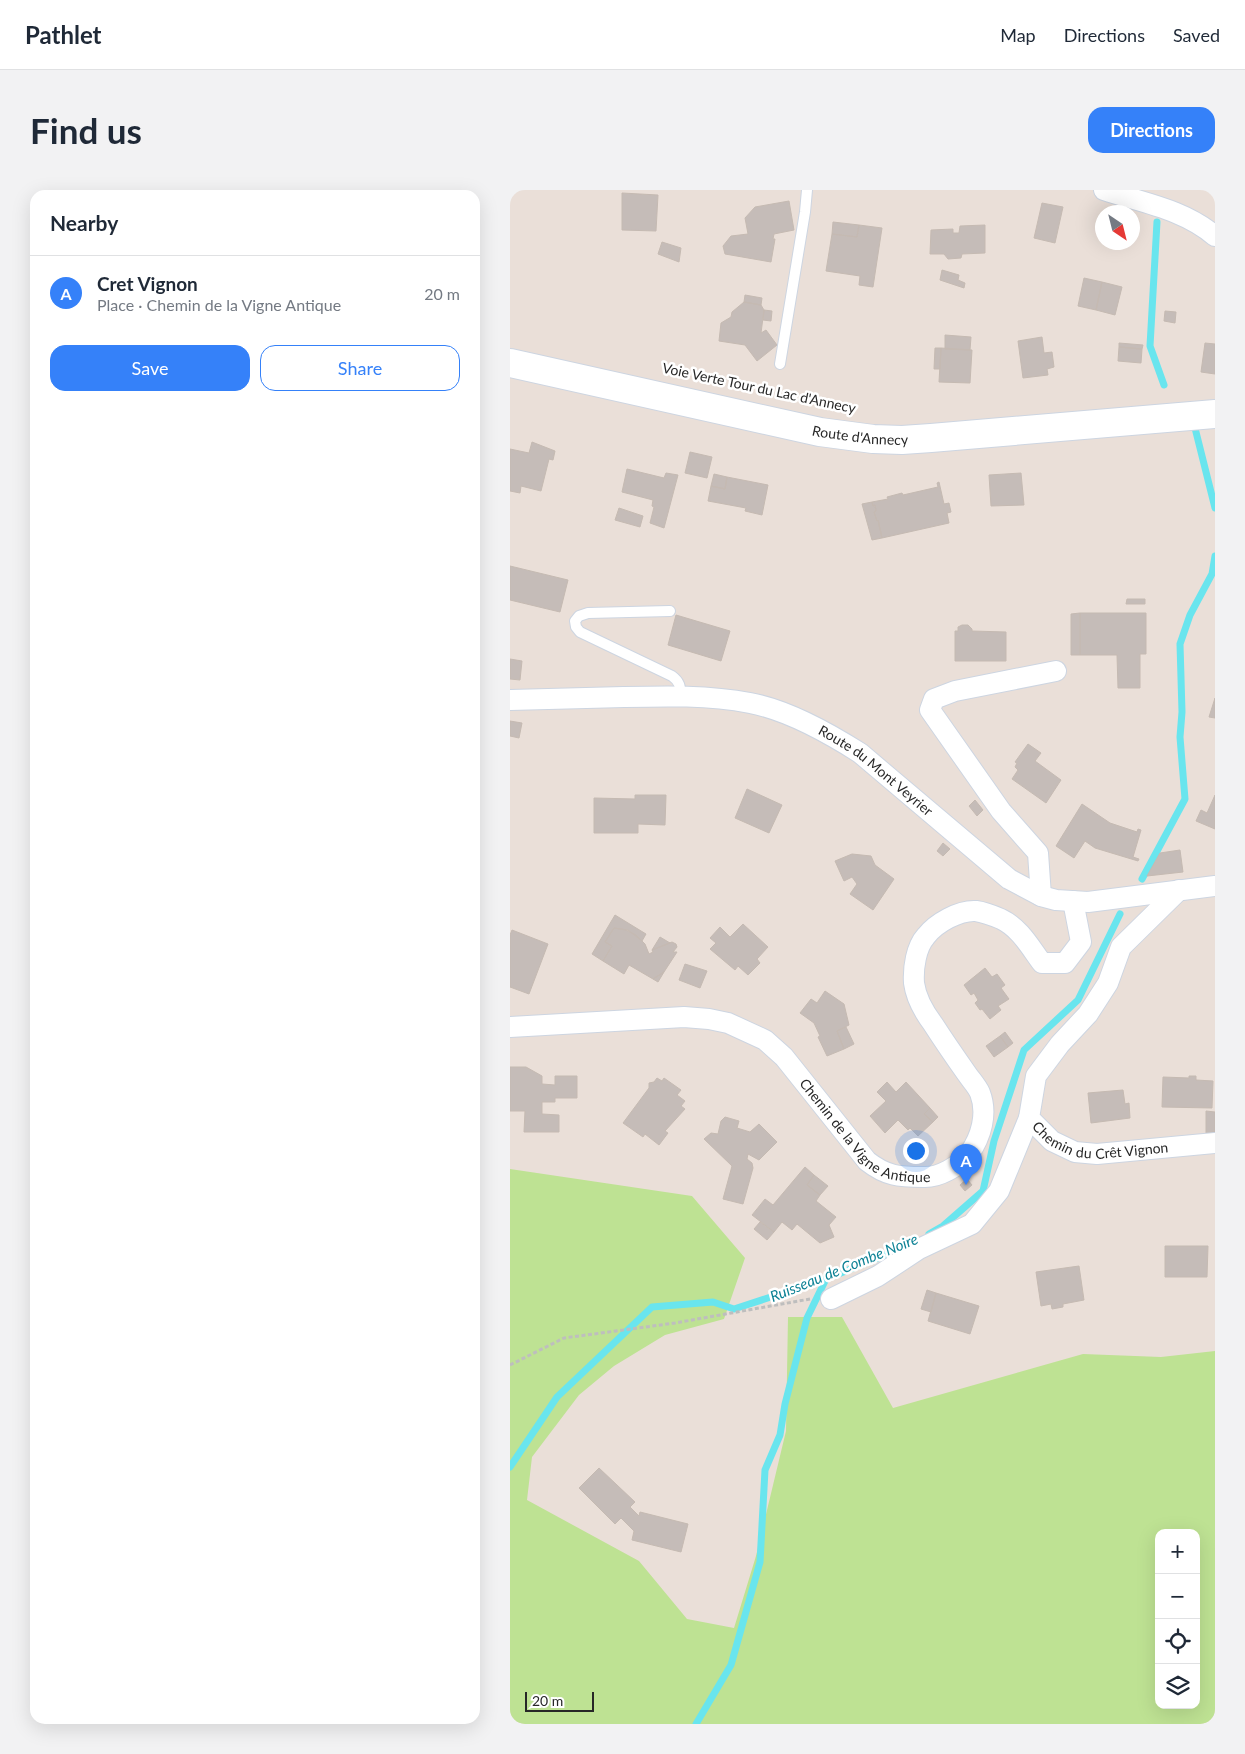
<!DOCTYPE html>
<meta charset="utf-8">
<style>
:root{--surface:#fff;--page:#f2f2f3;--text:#1f2937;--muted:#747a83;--line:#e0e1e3;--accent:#3581f9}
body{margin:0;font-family:Lato,sans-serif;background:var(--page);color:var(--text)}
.controls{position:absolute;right:15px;bottom:15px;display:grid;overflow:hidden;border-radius:10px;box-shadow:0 5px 20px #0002}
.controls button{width:45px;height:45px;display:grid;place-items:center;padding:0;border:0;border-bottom:1px solid var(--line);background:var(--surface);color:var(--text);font:25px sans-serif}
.compass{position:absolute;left:585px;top:15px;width:45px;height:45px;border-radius:50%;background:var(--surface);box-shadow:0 5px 20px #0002;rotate:145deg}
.scale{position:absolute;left:15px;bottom:12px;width:69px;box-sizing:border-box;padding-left:5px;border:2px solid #272727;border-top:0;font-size:14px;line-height:18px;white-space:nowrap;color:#272727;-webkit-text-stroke:4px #fff;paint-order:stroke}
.you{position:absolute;left:405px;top:960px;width:18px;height:18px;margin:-12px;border:4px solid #fff;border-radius:50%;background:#1a73e8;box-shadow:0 0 0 8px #1a73e833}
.badge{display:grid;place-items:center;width:32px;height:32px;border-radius:50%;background:var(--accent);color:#fff;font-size:16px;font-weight:700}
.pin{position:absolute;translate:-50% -41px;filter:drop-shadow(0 1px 2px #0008)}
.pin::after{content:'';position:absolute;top:26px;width:18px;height:15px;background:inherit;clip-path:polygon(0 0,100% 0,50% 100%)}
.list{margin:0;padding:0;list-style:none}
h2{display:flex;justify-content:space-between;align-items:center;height:65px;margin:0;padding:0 20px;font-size:21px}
h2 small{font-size:16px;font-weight:400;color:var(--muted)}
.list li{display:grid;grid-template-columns:32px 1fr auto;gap:15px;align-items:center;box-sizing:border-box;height:75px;padding:0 20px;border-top:1px solid var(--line)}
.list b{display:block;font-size:19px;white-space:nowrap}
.list p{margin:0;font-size:16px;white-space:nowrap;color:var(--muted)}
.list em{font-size:16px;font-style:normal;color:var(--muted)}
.actions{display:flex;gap:10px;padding:15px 20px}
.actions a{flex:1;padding:11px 0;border:1px solid var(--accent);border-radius:15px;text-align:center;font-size:18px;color:var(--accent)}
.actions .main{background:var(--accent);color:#fff}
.icon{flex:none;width:28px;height:28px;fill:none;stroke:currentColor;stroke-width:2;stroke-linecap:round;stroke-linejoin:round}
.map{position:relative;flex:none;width:705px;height:1534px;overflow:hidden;border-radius:15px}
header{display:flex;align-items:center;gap:30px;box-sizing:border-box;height:70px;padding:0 25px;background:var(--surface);border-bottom:1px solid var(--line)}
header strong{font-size:24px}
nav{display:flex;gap:28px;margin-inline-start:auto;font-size:18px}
.intro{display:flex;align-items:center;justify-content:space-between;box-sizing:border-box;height:120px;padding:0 30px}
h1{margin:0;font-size:35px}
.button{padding:12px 22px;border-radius:15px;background:var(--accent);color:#fff;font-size:18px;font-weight:700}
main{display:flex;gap:30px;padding:0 30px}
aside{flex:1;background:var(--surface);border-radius:15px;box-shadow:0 5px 20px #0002}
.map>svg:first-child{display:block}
</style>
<header>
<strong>Pathlet</strong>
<nav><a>Map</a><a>Directions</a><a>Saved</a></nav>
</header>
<div class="intro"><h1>Find us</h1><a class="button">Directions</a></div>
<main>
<aside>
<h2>Nearby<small></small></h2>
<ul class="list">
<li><span class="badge">A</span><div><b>Cret Vignon</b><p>Place · Chemin de la Vigne Antique</p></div><em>20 m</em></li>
</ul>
<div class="actions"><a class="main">Save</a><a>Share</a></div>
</aside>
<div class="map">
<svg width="705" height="1534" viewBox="0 0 705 1534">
<rect width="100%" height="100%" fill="#eadfd8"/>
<path fill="#bee293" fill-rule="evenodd" d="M0 979 182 1006 235 1068 214 1129 155 1145 104 1176 69 1205 22 1267 17 1310 129 1371 177 1429 224 1438 246 1366 276 1241 278 1127H332L383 1218 573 1164 651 1167 705 1161V1534H0ZM649 1343H686V1515H649Z"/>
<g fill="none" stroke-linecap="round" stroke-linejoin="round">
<path stroke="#69e5ee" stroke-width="7" d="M647 32 640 156 654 195
M685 238 705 318
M632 689 675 609 670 547 672 522 670 454 680 425 702 384 705 366
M419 1044 433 1036 473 1001 484 951 514 860 568 810 610 724
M0 1277 47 1207 142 1117 203 1112 224 1119 316 1089 385 1061 405 1051
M186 1534 221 1475 250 1372 255 1280 270 1245 275 1214 297 1128 316 1089"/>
</g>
<path fill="#c5bcb8" stroke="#c5bab2" d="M112 3 148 5 146 41 112 40Z
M279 11 284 40 264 44 263 49H265L261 72 215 64 213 56 221 46 238 44 235 28 245 17Z
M532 13 553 17 545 53 524 48Z
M323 32 349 35 347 47 322 44Z
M349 35 372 38 363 97 349 95 350 86 316 81 322 44 347 47Z
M475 35V63L452 64 451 68 438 69 434 64H420L421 40 443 39V43H449L450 36Z
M152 52 171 58 169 72 148 64Z
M432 80 449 85 448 90 455 93 454 98 430 90Z
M574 88 592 92 586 120 568 116Z
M592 92 612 97 605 125 586 120Z
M235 105 252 108 251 115 234 112Z
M234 112 251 115 254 120 251 143 256 140 267 155 247 171 235 155 209 151 211 133 221 127 222 122Z
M254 120 262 121 261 131 253 130Z
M655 121 666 122 665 133 654 131Z
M435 145 461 147 460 160 435 159Z
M532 147 534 163 542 162 544 177 537 179 538 185 513 188 508 151Z
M609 153 633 155 632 159 609 157Z
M695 153 705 154V184L691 182Z
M609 157 632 159 631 173 608 171Z
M425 158H431L430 179H424Z
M431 158 462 160 460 193 429 192Z
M22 252 45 261 43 270 39 269 31 301 11 296 10 303 0 301V259L19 263Z
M180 262 202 267 197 288 175 283Z
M117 279 154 288 156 283 168 285 154 338 140 333 144 317 142 316 143 310 112 302Z
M511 283 514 315 481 316 479 285Z
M204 284 217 287 215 299 201 296Z
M217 287 258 295 252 325 235 321 236 318 198 311 201 296 215 299Z
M429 292 434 314 439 313 441 322 437 323 439 333 372 348 368 330 367 331 364 322 366 321 365 315 363 316 362 312 378 309 377 307 392 303 393 305 428 297 427 293Z
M362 312 363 316 365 315 366 321 364 322 367 331 368 330 372 348 362 350 352 314Z
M109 318 133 326 130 337 105 330Z
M0 376 58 390 50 422 0 410Z
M617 409H635V414H616Z
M570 423V465H561V424Z
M570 423H636V464H630V498H608L607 465H570Z
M166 425 220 441 211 471 158 455Z
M452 435H458L462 439V441L496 442V471H445V441H448V437Z
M0 469 12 471 10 490 0 489Z
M705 508V528L699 527Z
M0 531 12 533 9 548 0 546Z
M518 554 531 563 525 571 551 590 536 613 502 589 508 580 505 577 507 573 505 572Z
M237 599 272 615 259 643 225 628Z
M125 605H156L155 635 128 634V643H84V608L125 609Z
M705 605V639L686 631 691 620 697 623Z
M465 610 473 620 467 626 459 616Z
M572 614 600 633 627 642 628 639 631 640 623 667 629 669 628 671 585 658 575 651 564 668 546 656Z
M433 653 440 659 433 666 427 661Z
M670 660 673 682 637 686 650 663Z
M342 664 361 666 365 675 384 689 363 720 340 704 347 694 342 687 334 691 325 671Z
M105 725 136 744 132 751 118 740 104 738 95 752 102 756 93 771 82 764Z
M233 734 258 757 247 769 250 773 238 785 228 776 225 780 200 759 206 753 200 748 210 737 220 747Z
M104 738 116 740 126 745 135 754 139 764 143 762 142 760 162 752 166 754 167 757 163 762H167L154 782 143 789 119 775 114 784 93 771 102 756 95 752Z
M2 740 38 754 19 804 0 797V745Z
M150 747 160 753 142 760Z
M175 774 197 781 190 798 169 790Z
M475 778 482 787 487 784 495 795 491 798 499 809 488 816 491 820 480 829 472 819 470 820 465 813 468 810 464 803 461 805 454 795Z
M154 782 148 792 143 789Z
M315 801 334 814 339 835 327 841 334 859 317 866 308 847 310 846 304 833 290 823 301 809 307 813Z
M336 837 344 854 334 859 327 841Z
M495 842 503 853 498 857 490 846Z
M490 846 498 857 484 867 476 856Z
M0 877H16L32 886V894L45 895V886H67V908H45V912H32V924L49 925V942H14L15 921H0Z
M679 886H686V890L703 891 702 918 652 917 653 887 679 888Z
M147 888 152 891 154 888 171 900 167 905 175 911 171 916 175 919 155 941 158 943 149 955 135 944 133 947 113 933 139 898V893L144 892Z
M377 892 386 902 396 892 420 918 414 924 423 932 408 946 400 938 398 940 388 930 375 943 360 926 376 911 367 902Z
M613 900 615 914 619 913 620 928 581 933 578 903Z
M420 918 428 927 423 932 414 924Z
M696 921 705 922V942L696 943Z
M215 927 229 931 227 938 240 942 249 934 267 952 249 970 238 964 237 969 242 973 243 978 233 1014 213 1009 222 976 194 949 201 943 208 944 211 931Z
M295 977 304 985 297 995 310 1005 306 1011 326 1027 319 1035 324 1047 310 1053 287 1034 282 1040 272 1032 264 1042 242 1025 255 1009 263 1015Z
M304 985 318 996 310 1005 297 995Z
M457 989 462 995 455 1001 450 995Z
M250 1032 264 1042 257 1050 244 1039Z
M655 1056H698L697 1087H655Z
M569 1076 574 1110 553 1114V1117L542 1119 541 1114 531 1116 526 1082Z
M417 1100 426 1103 421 1122 411 1119Z
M426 1103 469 1116 460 1144 418 1131Z
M89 1278 125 1312 120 1317 129 1326 130 1322 178 1334 171 1362 122 1350 124 1341 111 1328 105 1334 69 1298Z"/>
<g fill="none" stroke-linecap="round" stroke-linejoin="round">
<defs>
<path id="service" d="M270 174 295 22 297 0
M160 421 78 423 69 426 65 431 66 437 70 442 162 486C170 492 170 496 171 506"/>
<g id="minor">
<path d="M594 0C633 13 673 19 705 46"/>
<path id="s1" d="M0 510C38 509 76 508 114 507 156 506 198 505 240 513 278 520 317 542 350 563L499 689 531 706 546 710 578 712 705 696"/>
<path id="s2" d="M669 700 611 757 598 793 578 824 550 854 526 886 519 928 542 951 565 962 587 964 705 953"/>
<path d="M531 706 528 663 491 621 420 520 424 509 445 501 546 481"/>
<path id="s3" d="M0 837 174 827 199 829 218 833 255 850 274 867 357 971C376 986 389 987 413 987 429 988 449 976 459 964 471 947 478 924 470 903 467 896 461 890 457 884 445 867 434 851 423 834 414 822 406 808 404 793 403 778 406 757 416 746 426 733 449 720 466 721 473 722 484 726 491 729 510 738 520 757 532 773H555L571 752 563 711"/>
<path d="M321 1109 368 1086 409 1059 462 1034 489 1001 519 928"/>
</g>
<g id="secondary">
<path id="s4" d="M0 173 310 242 363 249 392 250 421 248 705 224"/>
</g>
</defs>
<use href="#service" stroke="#cdd5e1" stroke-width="12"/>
<use href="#minor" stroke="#cdd5e1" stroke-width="22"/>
<use href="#secondary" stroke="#cdd5e1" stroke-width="30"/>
<path stroke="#bebebe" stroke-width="3" stroke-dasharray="4 2.5" stroke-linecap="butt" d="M0 1175 54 1148 165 1133 300 1109"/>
<use href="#service" stroke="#fff" stroke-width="10"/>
<use href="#minor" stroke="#fff" stroke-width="20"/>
<use href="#secondary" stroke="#fff" stroke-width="28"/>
</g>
<g text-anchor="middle" stroke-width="5" stroke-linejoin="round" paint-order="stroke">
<g font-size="14" fill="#272727" stroke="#fff">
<text transform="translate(249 198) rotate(12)" y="5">Voie Verte Tour du Lac d'Annecy</text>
<text dy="5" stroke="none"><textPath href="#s4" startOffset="358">Route d'Annecy</textPath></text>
<text dy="5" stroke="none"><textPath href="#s1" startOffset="385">Route du Mont Veyrier</textPath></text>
<text dy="5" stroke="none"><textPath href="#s3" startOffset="400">Chemin de la Vigne Antique</textPath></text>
<text dy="5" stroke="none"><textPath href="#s2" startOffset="360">Chemin du Crêt Vignon</textPath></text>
</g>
<g font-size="15" font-style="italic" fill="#0d8295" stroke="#fff">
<text transform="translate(334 1078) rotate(-22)" y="5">Ruisseau de Combe Noire</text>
</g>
</g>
</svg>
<div class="controls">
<button>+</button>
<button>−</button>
<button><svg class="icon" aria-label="locate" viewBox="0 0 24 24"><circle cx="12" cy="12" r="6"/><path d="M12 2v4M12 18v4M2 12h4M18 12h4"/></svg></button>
<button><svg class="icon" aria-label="layers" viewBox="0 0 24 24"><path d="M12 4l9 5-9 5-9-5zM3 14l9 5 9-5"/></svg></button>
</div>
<svg class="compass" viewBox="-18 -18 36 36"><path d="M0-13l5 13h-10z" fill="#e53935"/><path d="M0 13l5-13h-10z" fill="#747a83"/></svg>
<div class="scale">20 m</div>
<div class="you"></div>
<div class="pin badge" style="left:456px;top:995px">A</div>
</div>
</main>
